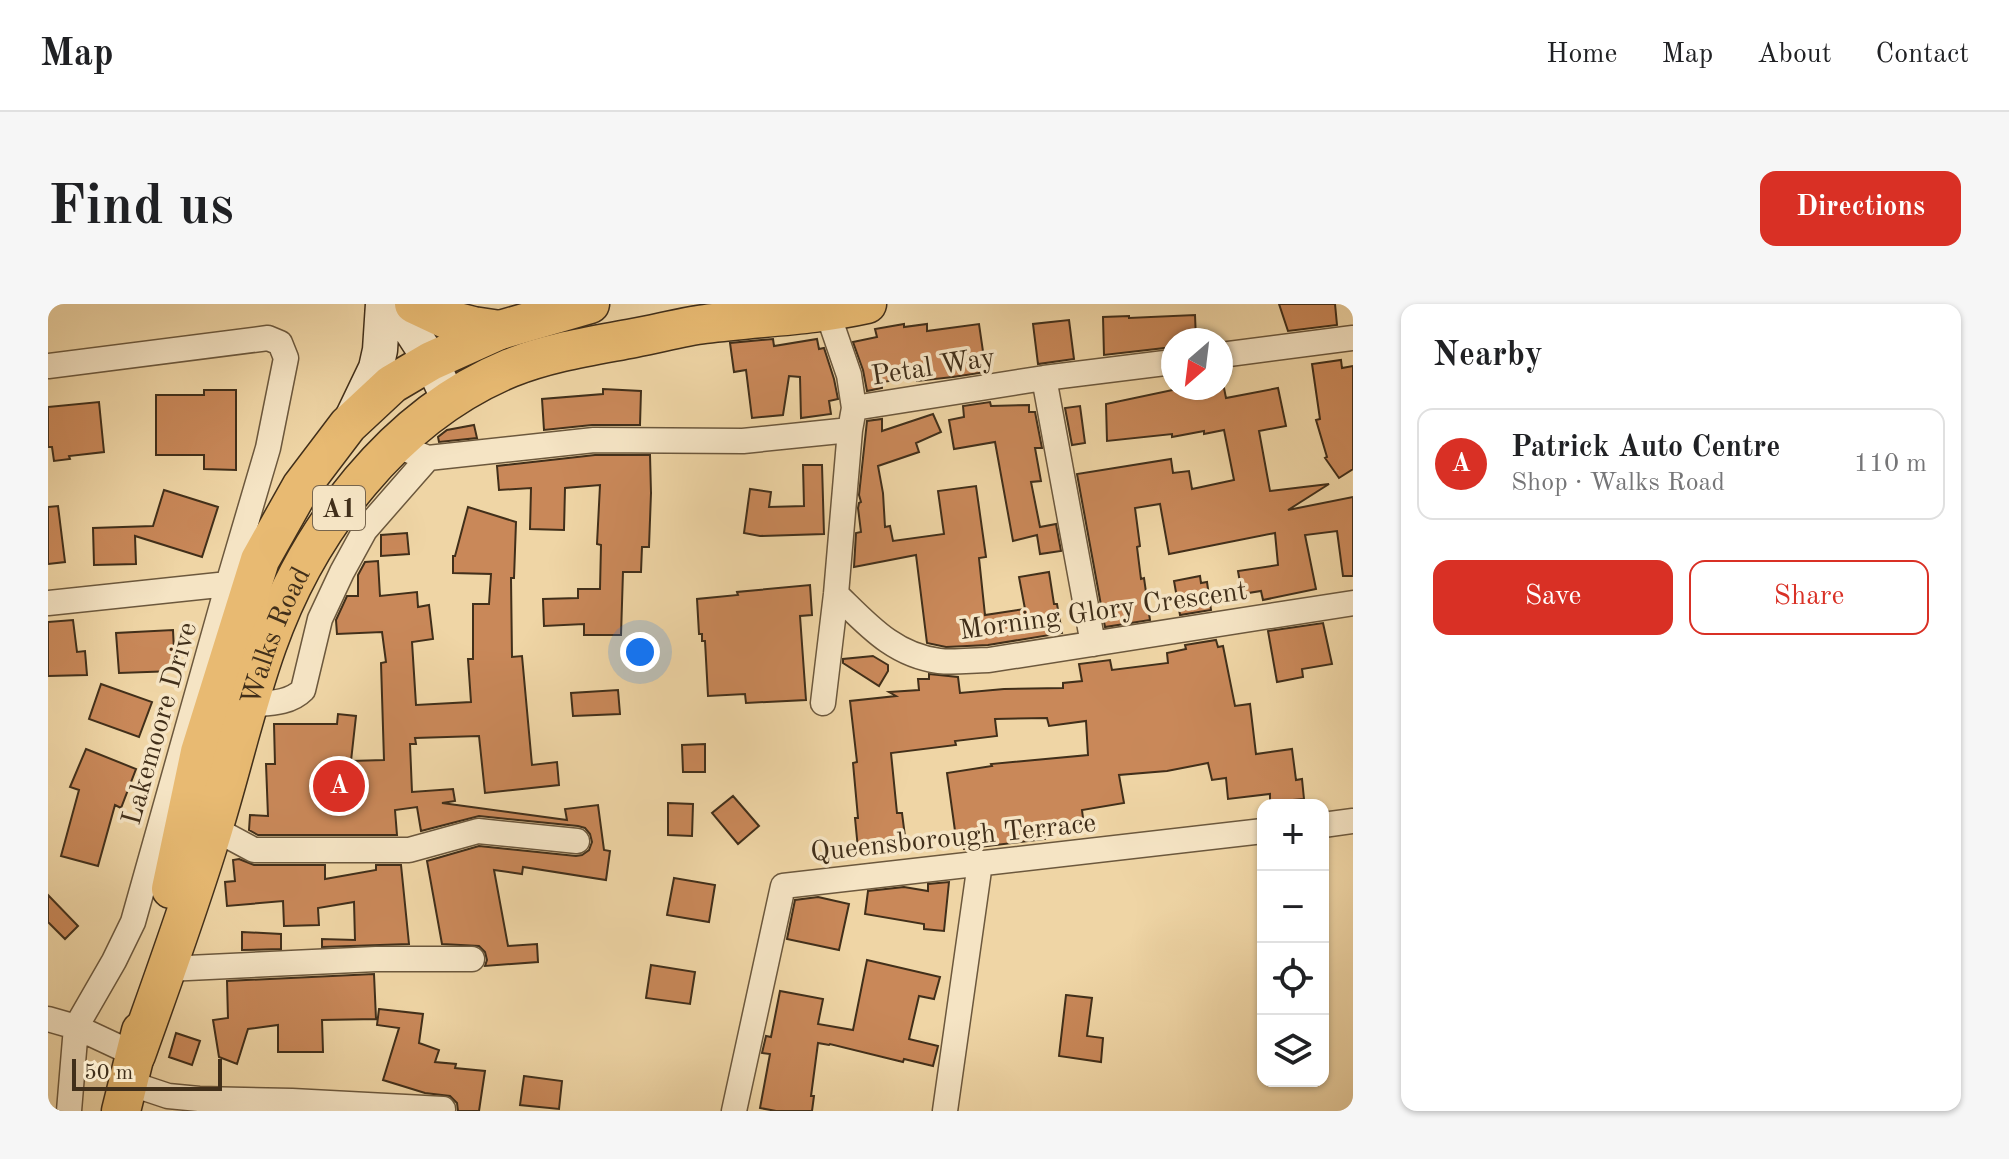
<!DOCTYPE html>
<meta charset="utf-8">
<style>
:root{--surface:#fff;--page:#f6f6f6;--text:#202124;--muted:#757577;--line:#e0e0e0;--accent:#d93025}
body{margin:0;font-family:"Old Standard TT",serif;background:var(--page);color:var(--text)}
.controls{position:absolute;right:24px;bottom:24px;display:grid;overflow:hidden;border-radius:16px;box-shadow:0 2px 6px #0004}
.controls button{width:72px;height:72px;display:grid;place-items:center;padding:0;border:0;border-bottom:2px solid var(--line);background:var(--surface);color:var(--text);font:40px sans-serif}
.compass{position:absolute;left:1113px;top:24px;width:72px;height:72px;border-radius:50%;background:var(--surface);box-shadow:0 2px 6px #0004;rotate:208deg}
.scale{position:absolute;left:24px;bottom:20px;width:150px;box-sizing:border-box;padding-left:8px;border:4px solid #412f1a;border-top:0;font-size:22px;line-height:28px;white-space:nowrap;color:#412f1a;-webkit-text-stroke:6px #f5e4c4;paint-order:stroke}
.you{position:absolute;left:592px;top:348px;width:28px;height:28px;margin:-20px;border:6px solid #fff;border-radius:50%;background:#1a73e8;box-shadow:0 0 0 12px #1a73e833}
.badge{display:grid;place-items:center;width:52px;height:52px;border-radius:50%;background:var(--accent);color:#fff;font-size:26px;font-weight:700}
.pin{position:absolute;translate:-50% -50%;border:4px solid #fff;box-shadow:0 2px 8px #0006}
.list{margin:0;padding:0;list-style:none}
h2{display:flex;justify-content:space-between;align-items:center;height:104px;margin:0;padding:0 32px;font-size:34px}
h2 small{font-size:26px;font-weight:400;color:var(--muted)}
.list li{display:grid;grid-template-columns:52px 1fr auto;gap:24px;align-items:center;box-sizing:border-box;height:112px;margin:0 16px 16px;padding:0 16px;border:2px solid var(--line);border-radius:16px}
.list b{display:block;font-size:30px;white-space:nowrap}
.list p{margin:0;font-size:26px;white-space:nowrap;color:var(--muted)}
.list em{font-size:26px;font-style:normal;color:var(--muted)}
.actions{display:flex;gap:16px;padding:24px 32px}
.actions a{flex:1;padding:18px 0;border:2px solid var(--accent);border-radius:16px;text-align:center;font-size:28px;color:var(--accent)}
.actions .main{background:var(--accent);color:#fff}
.icon{flex:none;width:44px;height:44px;fill:none;stroke:currentColor;stroke-width:2;stroke-linecap:round;stroke-linejoin:round}
.map{position:relative;flex:none;width:1305px;height:807px;overflow:hidden;border-radius:16px}
header{display:flex;align-items:center;gap:48px;box-sizing:border-box;height:112px;padding:0 40px;background:var(--surface);border-bottom:2px solid var(--line)}
header strong{font-size:38px}
nav{display:flex;gap:44px;margin-inline-start:auto;font-size:28px}
.intro{display:flex;align-items:center;justify-content:space-between;box-sizing:border-box;height:192px;padding:0 48px}
h1{margin:0;font-size:56px}
.button{padding:20px 36px;border-radius:16px;background:var(--accent);color:#fff;font-size:28px;font-weight:700}
main{display:flex;gap:48px;padding:0 48px}
aside{flex:1;background:var(--surface);border-radius:16px;box-shadow:0 2px 6px #0004}
.map>svg:first-child{display:block}
</style>
<header>
<strong>Map</strong>
<nav><a>Home</a><a>Map</a><a>About</a><a>Contact</a></nav>
</header>
<div class="intro"><h1>Find us</h1><a class="button">Directions</a></div>
<main>
<div class="map">
<svg width="1305" height="807" viewBox="0 0 1305 807">
<rect width="100%" height="100%" fill="#efd5a5"/>
<filter id="stains"><feTurbulence type="fractalNoise" baseFrequency=".0025" numOctaves="4"/><feColorMatrix values="0 0 0 0 .2 0 0 0 0 .09 0 0 0 0 .02 0 0 0 .5 -.17"/></filter>
<radialGradient id="worn" r=".72"><stop offset=".6" stop-color="#630" stop-opacity="0"/><stop offset="1" stop-color="#630" stop-opacity=".3"/></radialGradient>
<path fill="#c98859" stroke="#412f1a" stroke-width="2" d="M1231 0H1287L1289 21 1240 27Z
M1147 11 1148 36H1125V43L1056 51 1055 13 1081 12V14Z
M1021 16 1026 55 990 60 985 20Z
M856 20V23L879 20V27L931 20 938 68 905 73 869 77V73L834 78V84L819 87 815 66 805 38 829 33 827 25Z
M725 35 726 42 769 35 771 45 776 44 786 75 790 95 781 97 783 110 753 114 752 73 741 72 735 111 704 114 698 66 686 68 682 39Z
M1293 56 1294 64 1305 62V165L1291 174 1277 154 1279 153 1268 116 1272 115 1264 60Z
M1134 84H1176L1178 94 1230 84 1238 122 1211 127 1222 187 1281 180 1240 206 1305 193V272H1295L1289 227 1257 231 1268 285 1215 296 1213 287 1194 290 1190 267 1230 261 1227 229 1121 250 1112 200 1087 204 1092 242 1089 243 1093 275 1096 274 1102 316 1057 323 1029 170 1123 155 1125 169 1141 167 1144 185 1186 176 1176 126 1156 130V127L1124 133V130L1059 137 1058 100Z
M555 85 593 87 592 121H544L496 126 494 95 555 90Z
M156 86H188V166L156 165V151H108V91H156Z
M51 98 56 148 21 152 22 155 6 157 4 143H0V103Z
M942 98 943 102 981 101V108H987L994 144H987L993 177 983 178 992 223 1008 220 1013 247 992 250 989 231 965 237 947 138 906 145 901 116 916 113 915 102Z
M1032 102 1037 139 1024 141 1017 104Z
M885 110 893 128 868 139 871 148 830 162 835 189 837 223 842 222 845 237 896 230 890 187 928 182 938 253 931 254 937 311 977 305 971 273 1001 268 1006 300H1009L1014 329 940 341 898 343 879 339 868 251 806 263 808 229 813 228 810 204 811 199 813 198 811 191 819 117 834 115V127Z
M426 121 429 134 391 138 390 133 399 126Z
M547 151H602L603 189 601 243H594L593 268H575L573 331H536V320L496 322 495 295 530 294V285H552L553 241 549 240 552 181 517 184 516 226 482 225 483 184 451 186 449 162Z
M755 161H774L776 230 712 232 696 229 702 185 723 188 721 203 756 202Z
M116 186 170 203 154 253 87 232 88 260 46 261 45 224 105 222Z
M10 202 17 258 0 260V203Z
M420 203 468 218 466 274H463L464 353 474 352 484 461 509 458 511 481 437 489 431 432 367 434 368 440H362L364 488 405 485 407 497 394 499 519 516 517 505 550 501 556 546 562 547 558 576 475 563 474 570 446 566 460 642 489 640 490 658 437 662 439 656 437 648 431 642 394 640 379 557 431 542 528 552 534 551 541 546 544 538 542 530 537 524 530 522 431 512 373 527 369 503 347 506 349 531H210L201 526 202 511 220 512 218 460H227L226 420H289L290 410 308 412 303 457 336 456 333 359 338 358 334 328 289 330 288 316 299 292H310V271L317 258 330 257 332 292 369 288 370 303 381 301 385 335 364 338 368 401 423 398 420 355H425V300H441L443 270 405 269V252H407Z
M359 229 361 250 333 252V231Z
M1152 272 1153 279 1159 278 1163 306 1132 311 1126 277Z
M762 281 764 311 752 312 758 396 698 399 697 390 660 392 657 337H654V330H651L649 295 690 291 689 288Z
M25 316 29 348 37 347 39 371 0 372V318Z
M1275 319 1284 360 1254 365 1255 373 1229 378 1220 327Z
M125 326 127 367 71 369 68 329Z
M1168 336 1170 343 1175 342 1187 402 1202 400 1208 450 1244 445 1248 476 1254 475 1256 495 1222 498V490L1180 495 1178 474 1164 476 1160 459 1119 467 1071 471 1076 499 1034 506 1036 522 995 525 997 535 916 545 914 533 908 534 899 469 944 462 943 460 1040 451 1038 417 1001 422 999 414 947 415 949 432 907 437 908 441 843 449 849 509H854L858 540 810 545 807 514H810L805 459 809 458 802 397 848 392 841 388 871 386 870 375H881V370L910 373 912 389 956 385 1015 384V379L1034 377 1031 360 1062 356 1064 366 1120 359 1119 349 1138 345 1137 341Z
M825 352 840 361V367L831 382 795 359V355Z
M53 380 104 398 91 433 41 415Z
M570 386 572 410 525 412 523 389Z
M657 440V468H635L634 441Z
M38 445 88 465 73 504 67 501 50 562 13 552 31 486 22 483Z
M685 492 711 522 690 540 664 509Z
M620 499 645 500 644 532 620 531Z
M191 555 206 561H277V575L328 566V561H353L361 640 274 643V635L307 636 306 598 270 604 271 621 236 622 235 597 179 602 177 578 187 577 185 556Z
M626 574 667 581 661 618 619 611Z
M901 578 896 627 876 625V620L817 610 820 587 856 583 880 587V580Z
M0 591 30 622 17 635 0 618Z
M770 593 801 600 791 646 739 635 747 596Z
M194 628 233 630V645L194 646Z
M819 656 892 673 886 695 871 692 861 735 890 742 885 762 856 755 855 758 782 740 781 741 770 739 763 792H766L764 807H728L712 804 722 750 714 749 718 732 723 733 732 687 775 695 770 720 805 726Z
M603 661 647 668 642 700 598 694Z
M326 670 328 715 274 716 275 748H230V721L200 725 189 760 171 753 165 716 180 714 179 677Z
M1018 691 1044 694 1039 732 1055 734 1053 758 1011 752Z
M331 705 375 710 371 739 391 746 387 758 408 760 407 764 437 767 431 807H410L409 799 402 792 377 789 335 776 351 724 329 721Z
M128 729 152 737 144 761 121 753Z
M476 772 514 777 511 805 472 801Z"/>
<g fill="none" stroke-linecap="round" stroke-linejoin="round">
<defs>
<path id="minor" d="M1173 51 1305 34
M0 62 220 34 232 39 238 54 220 144 180 280 85 618 66 657 28 723 21 807
M996 74 1045 340
M806 104 996 74 1125 58
M347 141 380 154 546 136 695 137 802 126
M788 290C819 320 845 351 891 357 907 359 925 356 941 356L1305 299
M0 299 180 280
M775 399 788 290 802 126 806 104 801 71 779 7
M201 401C220 399 241 400 255 386L272 315 294 268 317 226 380 154
M1275 521 1305 517
M165 524 206 546H361L430 527 529 537
M119 665 328 655H424
M0 715 28 723 88 751
M81 779 120 792 151 795 244 797 395 805
M686 807 735 582 1215 527
M897 807 932 559"/>
<path id="secondary" d="M346 0 383 57 401 96
M304 114 328 64 332 46 335 0"/>
<g id="primary">
<path d="M366 0 398 15 425 22 452 26"/>
<path d="M123 585 152 448 212 256 253 183 300 121 344 80 383 57 452 26 542 0"/>
<path id="s1" d="M88 751C115 675 143 599 166 522 184 463 198 401 219 342 260 226 346 112 462 64 502 48 544 42 586 34 609 30 633 23 657 20 711 13 765 12 819 0"/>
<path d="M73 807 93 727"/>
</g>
</defs>
<use href="#minor" stroke="#6c583d" stroke-width="27"/>
<use href="#secondary" stroke="#412f1a" stroke-width="37"/>
<use href="#primary" stroke="#412f1a" stroke-width="41"/>
<use href="#minor" stroke="#f5e4c4" stroke-width="24"/>
<use href="#secondary" stroke="#f5e4c4" stroke-width="34"/>
<use href="#primary" stroke="#e8ba72" stroke-width="38"/>
</g>
<g text-anchor="middle" stroke-width="7" stroke-linejoin="round" paint-order="stroke">
<rect fill="#f5e4c4" stroke="#77654d" stroke-width="2" x="265" y="182" width="52" height="44" rx="6"/>
<g font-size="26" font-weight="bold" fill="#412f1a">
<text x="291" y="213">A1</text>
</g>
<g font-size="28" fill="#412f1a" stroke="#f5e4c4">
<text transform="translate(885 61) rotate(-9)" y="10">Petal Way</text>
<text transform="translate(1055 305) rotate(-8)" y="10">Morning Glory Crescent</text>
<text dy="10" stroke="none"><textPath href="#s1" startOffset="442">Walks Road</textPath></text>
<text transform="translate(110 419) rotate(-74)" y="10">Lakemoore Drive</text>
<text transform="translate(905 532) rotate(-6)" y="10">Queensborough Terrace</text>
</g>
</g>
<rect width="100%" height="100%" filter="url(#stains)"/>
<rect width="100%" height="100%" fill="url(#worn)"/>
</svg>
<div class="controls">
<button>+</button>
<button>−</button>
<button><svg class="icon" aria-label="locate" viewBox="0 0 24 24"><circle cx="12" cy="12" r="6"/><path d="M12 2v4M12 18v4M2 12h4M18 12h4"/></svg></button>
<button><svg class="icon" aria-label="layers" viewBox="0 0 24 24"><path d="M12 4l9 5-9 5-9-5zM3 14l9 5 9-5"/></svg></button>
</div>
<svg class="compass" viewBox="-18 -18 36 36"><path d="M0-13l5 13h-10z" fill="#e53935"/><path d="M0 13l5-13h-10z" fill="#757577"/></svg>
<div class="scale">50 m</div>
<div class="you"></div>
<div class="pin badge" style="left:291px;top:482px">A</div>
</div>
<aside>
<h2>Nearby<small></small></h2>
<ul class="list">
<li><span class="badge">A</span><div><b>Patrick Auto Centre</b><p>Shop · Walks Road</p></div><em>110 m</em></li>
</ul>
<div class="actions"><a class="main">Save</a><a>Share</a></div>
</aside>
</main>
